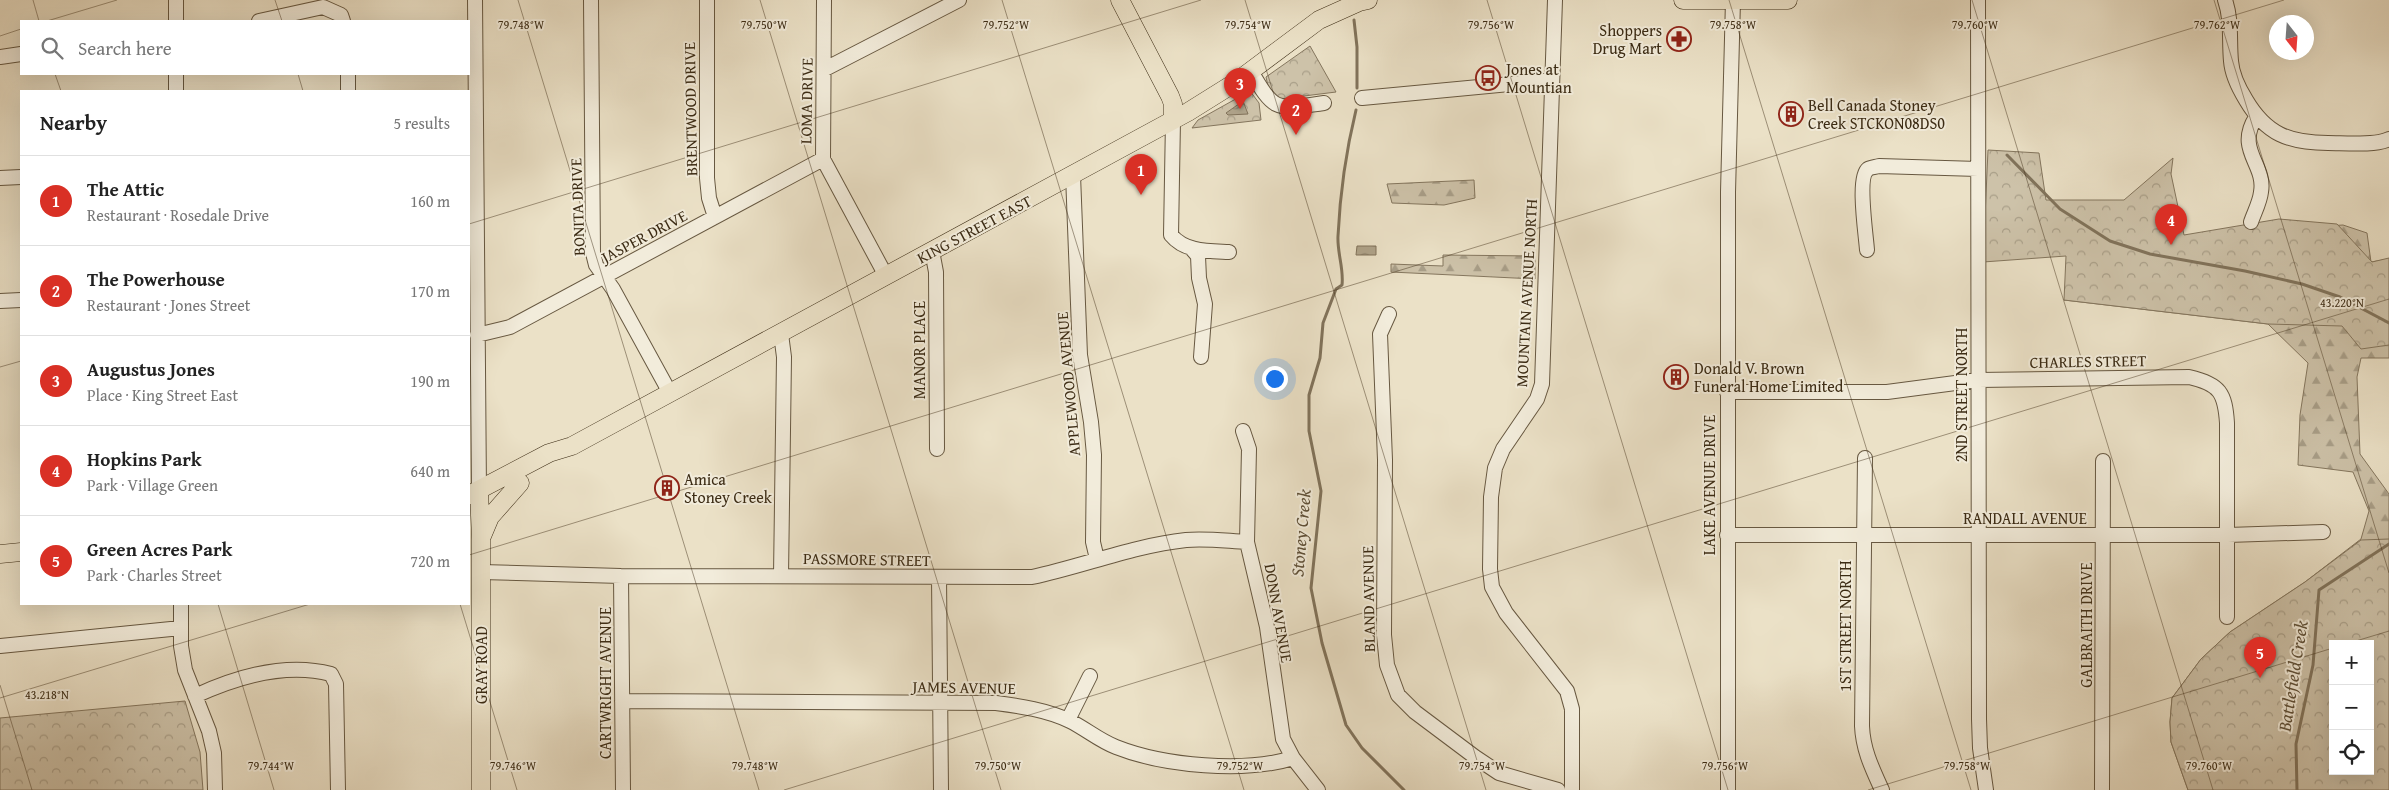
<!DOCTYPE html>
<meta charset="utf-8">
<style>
:root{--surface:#fff;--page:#f6f6f6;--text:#222;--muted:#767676;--line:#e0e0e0;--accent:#d93025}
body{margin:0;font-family:"Gentium Book Plus",serif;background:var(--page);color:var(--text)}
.controls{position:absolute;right:15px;bottom:15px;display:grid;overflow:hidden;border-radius:0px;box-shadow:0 5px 20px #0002}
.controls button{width:45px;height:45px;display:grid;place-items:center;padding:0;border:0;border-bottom:1px solid var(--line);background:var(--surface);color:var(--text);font:25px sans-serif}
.compass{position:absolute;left:2269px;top:15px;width:45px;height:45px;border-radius:50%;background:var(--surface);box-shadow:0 5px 20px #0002;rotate:163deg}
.you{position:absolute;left:1274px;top:378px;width:18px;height:18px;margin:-12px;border:4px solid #fff;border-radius:50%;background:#1a73e8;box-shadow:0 0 0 8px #1a73e833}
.badge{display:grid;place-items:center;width:32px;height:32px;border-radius:50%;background:var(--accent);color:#fff;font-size:16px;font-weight:700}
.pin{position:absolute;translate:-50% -41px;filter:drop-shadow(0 1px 2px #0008)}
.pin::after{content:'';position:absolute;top:26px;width:18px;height:15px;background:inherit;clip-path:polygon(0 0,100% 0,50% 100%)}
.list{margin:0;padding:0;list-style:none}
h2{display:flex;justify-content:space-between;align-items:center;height:65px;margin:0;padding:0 20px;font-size:21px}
h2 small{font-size:16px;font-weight:400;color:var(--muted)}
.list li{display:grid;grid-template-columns:32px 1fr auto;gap:15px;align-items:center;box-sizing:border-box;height:90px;padding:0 20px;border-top:1px solid var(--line)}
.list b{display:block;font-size:19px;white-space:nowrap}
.list p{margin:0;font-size:16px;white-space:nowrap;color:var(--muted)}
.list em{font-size:16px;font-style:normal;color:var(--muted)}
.icon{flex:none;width:28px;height:28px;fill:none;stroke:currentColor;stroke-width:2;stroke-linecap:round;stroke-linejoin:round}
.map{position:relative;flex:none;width:2389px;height:790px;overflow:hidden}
.search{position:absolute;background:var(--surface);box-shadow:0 5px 20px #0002;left:20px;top:20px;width:450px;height:55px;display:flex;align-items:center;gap:12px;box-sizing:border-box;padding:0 18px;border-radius:0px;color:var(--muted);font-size:19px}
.panel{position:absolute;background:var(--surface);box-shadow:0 5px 20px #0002;left:20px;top:90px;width:450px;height:515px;border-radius:0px}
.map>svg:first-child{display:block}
</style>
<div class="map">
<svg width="2389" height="790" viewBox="0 0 2389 790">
<defs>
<pattern id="forest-firs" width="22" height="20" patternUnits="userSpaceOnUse" patternTransform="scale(1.25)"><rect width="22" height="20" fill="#cdc2a9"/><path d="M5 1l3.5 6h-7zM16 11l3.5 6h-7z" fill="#a89e88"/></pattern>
<pattern id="park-crowns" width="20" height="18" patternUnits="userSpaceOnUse" patternTransform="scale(1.25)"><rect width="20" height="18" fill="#cdc2a9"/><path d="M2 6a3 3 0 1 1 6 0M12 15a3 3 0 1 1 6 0" fill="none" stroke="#a89e88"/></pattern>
<pattern id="water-waves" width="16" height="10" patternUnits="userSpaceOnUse" patternTransform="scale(1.25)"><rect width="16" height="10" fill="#afa38a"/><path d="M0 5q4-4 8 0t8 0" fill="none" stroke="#908570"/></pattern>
</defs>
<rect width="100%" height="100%" fill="#ebe1c7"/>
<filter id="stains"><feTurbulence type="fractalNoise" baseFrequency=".004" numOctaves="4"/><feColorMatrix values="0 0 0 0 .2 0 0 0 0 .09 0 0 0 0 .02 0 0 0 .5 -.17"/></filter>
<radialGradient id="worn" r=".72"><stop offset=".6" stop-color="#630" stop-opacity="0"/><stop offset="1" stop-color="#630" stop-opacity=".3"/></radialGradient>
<path fill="url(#forest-firs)" stroke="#84765e" d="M1474 180 1475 198 1444 205 1392 203 1387 184Z
M2343 225 2367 233 2371 262 2389 259V358H2361L2357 377 2360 454 2389 494V576L2188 790 2171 742 2170 722 2172 698 2201 659 2230 632 2305 582 2361 539 2369 511 2353 472 2298 465 2300 415 2308 363 2268 324 2064 300 2289 228Z
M1443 255 1535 256V279L1391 272V264L1443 266Z"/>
<path fill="url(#park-crowns)" stroke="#84765e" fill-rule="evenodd" d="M1310 46 1336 92 1280 99 1268 86 1266 77Z
M1250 91 1259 103 1261 120 1192 128 1198 120Z
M1988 150 2039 153 2046 200H2124L2173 158 2171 174 2184 235 2279 219 2337 224 2372 262 2389 258V345L2361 349 2342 326 2268 324 2064 300 2066 256 1983 262Z
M2389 539V790H2188L2171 742 2170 722 2172 698 2201 659 2230 632 2305 582 2361 540ZM2333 644H2370V771H2333Z
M185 701 200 752 203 790H0V718Z"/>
<path fill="url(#water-waves)" stroke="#81735b" d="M1243 101 1248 114 1228 115 1226 113Z
M1357 246H1376V255H1356Z"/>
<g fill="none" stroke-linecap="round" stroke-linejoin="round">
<path stroke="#81735b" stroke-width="3" d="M1354 20 1357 47V88
M1356 110C1346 151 1340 194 1338 236 1337 253 1344 268 1342 285L1336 289 1323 323 1320 358 1309 395V431L1321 491 1311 588 1322 643 1346 725 1362 748 1404 790
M2007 155 2060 209 2110 241 2150 254 2245 271 2302 284 2340 297 2389 323
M2297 790 2296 744 2313 665 2319 590 2389 544"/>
<defs>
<path id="minor" d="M475 0 479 491
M591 0 593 253 596 265 613 289 670 393
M707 0V178L709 198 715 217
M824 0 823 159 886 276
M1555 0 1542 384 1537 399 1503 449 1495 468 1491 497 1490 569 1492 587 1506 613 1567 691 1572 709V790
M1978 0 1979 719 1980 748 1986 790
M2225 0C2232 20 2229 40 2231 61 2232 75 2238 87 2246 100 2266 134 2289 143 2328 143 2344 143 2376 146 2389 139
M176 21V0
M259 21 323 7 341 15 343 21
M0 57 21 54
M825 69 959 0
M1251 71C1275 114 1278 109 1324 103
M176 74V91
M348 91V74
M1362 98 1552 80
M1173 120 1171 235C1185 252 1208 251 1229 252
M1073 175 1080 355 1091 422 1094 455 1093 542 1097 559
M0 178 21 177
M2251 222C2254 213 2260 202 2261 192 2266 164 2235 150 2256 117
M1192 249 1198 256 1199 278 1205 304 1201 357
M1867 250C1866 235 1857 177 1868 169 1871 167 1876 167 1879 166L1978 169
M932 251 936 272 937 449
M0 301 21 300
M1389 314 1380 334 1385 460 1384 635 1387 665 1398 695 1415 712 1475 757 1499 773 1558 790
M477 335 510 327 823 159
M1727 392H1887L1978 380 2189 377C2220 384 2225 393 2227 423V617
M1243 431 1249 449 1247 542 1267 627 1283 739 1293 758 1318 790
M1865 458 1862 726C1863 750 1872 768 1882 790
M1727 535H2228L2323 532
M481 572 621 576 1032 577C1084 566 1132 546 1186 540 1205 538 1227 541 1247 542
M621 576 623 790
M781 576 784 357 781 334
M939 577 941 790
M181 604V646L185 670 209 731 214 753 215 790
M0 646 181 628
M195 696C236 677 286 662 331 674L336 684 338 790
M622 701 996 703C1020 706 1047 710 1070 721 1086 729 1100 741 1116 747 1164 766 1245 773 1293 758
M1068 720 1090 676
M1728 790V192L1733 0
M2102 790 2103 461"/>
<path id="major" d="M1120 0 1170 96 1173 104V120
M1683 0H1788
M479 491 481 539V790
M469 495 549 453 572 446 1188 112 1236 82 1319 20 1359 2 1368 0
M482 536 490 517 520 483
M0 554 21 552"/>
</defs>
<use href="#minor" stroke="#675841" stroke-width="16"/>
<use href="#major" stroke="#3b2b14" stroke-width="19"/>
<use href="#minor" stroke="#f2ecdb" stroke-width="14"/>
<use href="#major" stroke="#ebe1c7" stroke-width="18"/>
</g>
<path fill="none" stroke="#3b2b14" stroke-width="1" stroke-opacity="0.45" d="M33 0 39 21M275 0 282 21M518 0 759 790M760 0 1001 790M1002 0 1244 790M1245 0 1486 790M1487 0 1728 790M1729 0 1971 790M1972 0 2213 790M2214 0 2389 573M47 21 117 0M0 36 21 29M55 74 61 91M298 74 303 91M469 224 1201 0M0 367 21 361M469 555 2284 0M218 604 274 790M460 604 517 790M2346 644 2389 631M0 685 32 790M0 698 310 604M784 790 2389 299M1868 790 2333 648"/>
<defs>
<symbol id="pharmacy-ring" viewBox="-11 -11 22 22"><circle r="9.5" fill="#f2ecdb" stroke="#8f2418" stroke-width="1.5"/><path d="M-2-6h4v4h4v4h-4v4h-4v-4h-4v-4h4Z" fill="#8f2418"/></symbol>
<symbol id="bus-ring" viewBox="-11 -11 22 22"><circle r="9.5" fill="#f2ecdb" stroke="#8f2418" stroke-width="1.5"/><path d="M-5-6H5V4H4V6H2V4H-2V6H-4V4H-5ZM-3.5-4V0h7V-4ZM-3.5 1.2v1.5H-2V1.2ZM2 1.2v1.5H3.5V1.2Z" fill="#8f2418"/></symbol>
<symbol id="building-ring" viewBox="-11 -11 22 22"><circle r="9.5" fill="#f2ecdb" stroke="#8f2418" stroke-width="1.5"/><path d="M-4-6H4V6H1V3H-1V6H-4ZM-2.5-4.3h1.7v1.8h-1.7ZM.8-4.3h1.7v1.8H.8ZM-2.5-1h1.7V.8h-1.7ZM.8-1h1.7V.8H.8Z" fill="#8f2418"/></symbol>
</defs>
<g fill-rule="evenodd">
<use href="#pharmacy-ring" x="1665" y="25" width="28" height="28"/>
<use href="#bus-ring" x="1474" y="64" width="28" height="28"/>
<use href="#building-ring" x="1777" y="100" width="28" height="28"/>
<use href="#building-ring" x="1662" y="363" width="28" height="28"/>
<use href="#building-ring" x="653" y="474" width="28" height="28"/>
</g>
<g text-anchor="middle" stroke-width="4" stroke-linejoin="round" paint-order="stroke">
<g font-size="16" fill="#3b2b14" stroke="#f2ecdb" text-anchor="start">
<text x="1662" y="36" text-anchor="end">Shoppers<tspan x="1662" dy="18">Drug Mart</tspan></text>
<text x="1506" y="75">Jones at<tspan x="1506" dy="18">Mountian</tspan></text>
<text x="1808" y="111">Bell Canada Stoney<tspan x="1808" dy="18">Creek STCKON08DS0</tspan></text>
<text x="1694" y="374">Donald V. Brown<tspan x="1694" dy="18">Funeral Home Limited</tspan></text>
<text x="684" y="485">Amica<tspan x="684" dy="18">Stoney Creek</tspan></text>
</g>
<g font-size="16" fill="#3b2b14" stroke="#f2ecdb">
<text transform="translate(806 101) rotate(-89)" y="6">LOMA DRIVE</text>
<text transform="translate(690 109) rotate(-91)" y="6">BRENTWOOD DRIVE</text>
<text transform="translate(577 207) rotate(-92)" y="6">BONITA DRIVE</text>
<text transform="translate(974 229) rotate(-28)" y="6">KING STREET EAST</text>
<text transform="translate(644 236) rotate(-28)" y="6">JASPER DRIVE</text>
<text transform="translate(1526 293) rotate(-87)" y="6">MOUNTAIN AVENUE NORTH</text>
<text transform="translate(919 350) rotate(-90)" y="6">MANOR PLACE</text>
<text transform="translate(2088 361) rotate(-1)" y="6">CHARLES STREET</text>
<text transform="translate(1068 384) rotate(-95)" y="6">APPLEWOOD AVENUE</text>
<text transform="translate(1961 395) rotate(-90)" y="6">2ND STREET NORTH</text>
<text transform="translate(1709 485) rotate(-90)" y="6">LAKE AVENUE DRIVE</text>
<text x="2025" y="524">RANDALL AVENUE</text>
<text transform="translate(867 559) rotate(1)" y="6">PASSMORE STREET</text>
<text transform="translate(1368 599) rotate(-91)" y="6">BLAND AVENUE</text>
<text transform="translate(1279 613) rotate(80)" y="6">DONN AVENUE</text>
<text transform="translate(2086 625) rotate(-90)" y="6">GALBRAITH DRIVE</text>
<text transform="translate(1845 626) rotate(-90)" y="6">1ST STREET NORTH</text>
<text transform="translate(481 665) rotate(-90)" y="6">GRAY ROAD</text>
<text transform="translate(605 683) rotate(-90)" y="6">CARTWRIGHT AVENUE</text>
<text transform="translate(964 687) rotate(1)" y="6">JAMES AVENUE</text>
</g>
<g font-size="18" font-style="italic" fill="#5e4f37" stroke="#f2ecdb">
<text transform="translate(1301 533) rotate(-85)" y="6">Stoney Creek</text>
<text transform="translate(2293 676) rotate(-81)" y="6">Battlefield Creek</text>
</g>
</g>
<g font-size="12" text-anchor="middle" fill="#3b2b14" stroke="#f2ecdb" stroke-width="4" stroke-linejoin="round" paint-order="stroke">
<text x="521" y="29">79.748°W</text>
<text x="764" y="29">79.750°W</text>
<text x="1006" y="29">79.752°W</text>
<text x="1248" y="29">79.754°W</text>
<text x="1491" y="29">79.756°W</text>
<text x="1733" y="29">79.758°W</text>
<text x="1975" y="29">79.760°W</text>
<text x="2217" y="29">79.762°W</text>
<text x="2342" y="307">43.220°N</text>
<text x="47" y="699">43.218°N</text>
<text x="271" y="770">79.744°W</text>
<text x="513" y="770">79.746°W</text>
<text x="755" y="770">79.748°W</text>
<text x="998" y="770">79.750°W</text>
<text x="1240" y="770">79.752°W</text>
<text x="1482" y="770">79.754°W</text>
<text x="1725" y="770">79.756°W</text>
<text x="1967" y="770">79.758°W</text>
<text x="2209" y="770">79.760°W</text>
</g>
<rect width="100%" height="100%" filter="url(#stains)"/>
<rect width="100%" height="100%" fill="url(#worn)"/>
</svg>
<div class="controls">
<button>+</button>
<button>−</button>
<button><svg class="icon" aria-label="locate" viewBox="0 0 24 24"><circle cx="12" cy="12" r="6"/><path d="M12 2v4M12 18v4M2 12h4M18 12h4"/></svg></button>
</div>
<svg class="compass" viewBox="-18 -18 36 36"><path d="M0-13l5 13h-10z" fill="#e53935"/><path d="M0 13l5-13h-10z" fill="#767676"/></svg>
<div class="you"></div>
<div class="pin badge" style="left:1141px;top:195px">1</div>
<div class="pin badge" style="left:1296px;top:135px">2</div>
<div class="pin badge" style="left:1240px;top:109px">3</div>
<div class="pin badge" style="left:2171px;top:245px">4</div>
<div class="pin badge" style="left:2260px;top:678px">5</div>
<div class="search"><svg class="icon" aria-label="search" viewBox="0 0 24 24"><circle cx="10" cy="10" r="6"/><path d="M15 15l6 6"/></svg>Search here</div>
<section class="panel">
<h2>Nearby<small>5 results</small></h2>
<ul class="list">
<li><span class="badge">1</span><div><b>The Attic</b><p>Restaurant · Rosedale Drive</p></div><em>160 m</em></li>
<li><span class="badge">2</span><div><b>The Powerhouse</b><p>Restaurant · Jones Street</p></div><em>170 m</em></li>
<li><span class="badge">3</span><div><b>Augustus Jones</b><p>Place · King Street East</p></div><em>190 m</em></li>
<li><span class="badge">4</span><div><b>Hopkins Park</b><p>Park · Village Green</p></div><em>640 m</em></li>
<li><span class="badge">5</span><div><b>Green Acres Park</b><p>Park · Charles Street</p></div><em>720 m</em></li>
</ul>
</section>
</div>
